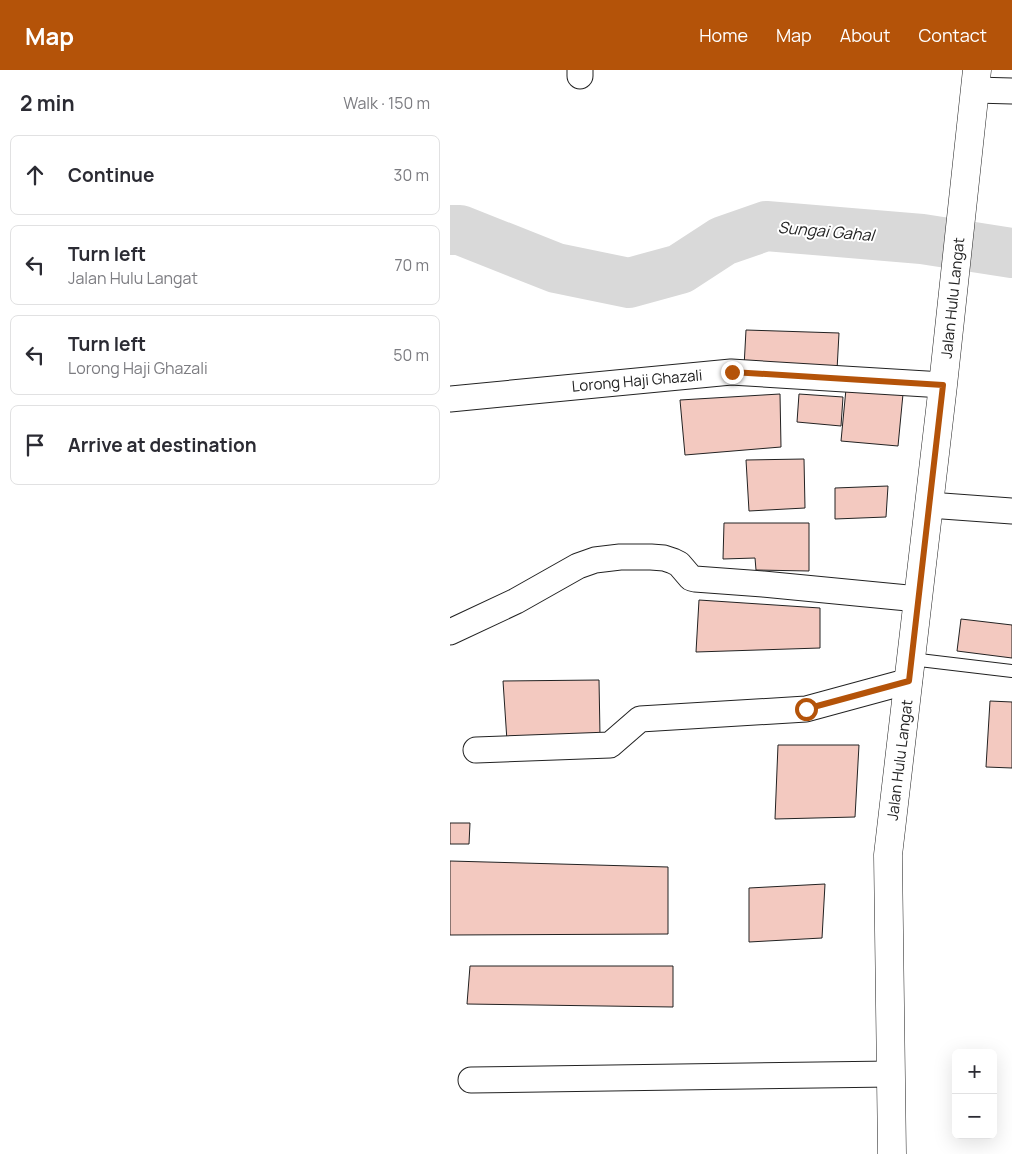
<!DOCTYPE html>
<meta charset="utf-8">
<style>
:root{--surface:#fff;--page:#f2f2f3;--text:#2b2b33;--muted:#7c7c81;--line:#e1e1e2;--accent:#b45309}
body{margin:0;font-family:Manrope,sans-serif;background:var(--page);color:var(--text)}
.controls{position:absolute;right:15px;bottom:15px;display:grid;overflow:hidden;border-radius:8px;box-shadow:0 5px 20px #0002}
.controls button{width:45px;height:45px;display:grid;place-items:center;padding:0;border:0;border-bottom:1px solid var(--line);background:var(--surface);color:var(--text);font:25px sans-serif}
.stop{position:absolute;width:15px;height:15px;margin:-11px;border:4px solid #b45309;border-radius:50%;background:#fff}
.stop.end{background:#b45309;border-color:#fff;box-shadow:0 1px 5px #0008}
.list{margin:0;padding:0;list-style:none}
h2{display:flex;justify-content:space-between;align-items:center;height:65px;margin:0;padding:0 20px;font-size:21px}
h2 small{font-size:16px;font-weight:400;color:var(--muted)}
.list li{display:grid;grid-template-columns:32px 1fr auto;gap:15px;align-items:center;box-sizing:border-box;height:80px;margin:0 10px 10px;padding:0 10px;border:1px solid var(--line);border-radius:8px}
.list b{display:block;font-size:19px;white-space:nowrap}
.list p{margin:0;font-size:16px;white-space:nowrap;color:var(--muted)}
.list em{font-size:16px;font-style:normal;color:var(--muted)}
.icon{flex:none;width:28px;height:28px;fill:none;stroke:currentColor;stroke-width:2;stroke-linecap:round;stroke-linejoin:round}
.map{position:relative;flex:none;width:562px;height:1084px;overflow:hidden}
header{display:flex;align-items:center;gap:30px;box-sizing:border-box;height:70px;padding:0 25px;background:var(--accent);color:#fff}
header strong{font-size:24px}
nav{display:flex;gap:28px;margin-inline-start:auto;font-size:18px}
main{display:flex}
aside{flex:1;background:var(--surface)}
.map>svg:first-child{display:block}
</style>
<header>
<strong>Map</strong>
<nav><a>Home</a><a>Map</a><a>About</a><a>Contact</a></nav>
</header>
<main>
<aside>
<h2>2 min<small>Walk · 150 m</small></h2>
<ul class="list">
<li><svg class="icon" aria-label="ahead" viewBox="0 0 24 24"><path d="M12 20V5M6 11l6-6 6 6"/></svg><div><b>Continue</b></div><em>30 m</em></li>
<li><svg class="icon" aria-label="left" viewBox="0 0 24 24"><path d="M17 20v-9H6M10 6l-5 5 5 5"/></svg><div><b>Turn left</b><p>Jalan Hulu Langat</p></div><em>70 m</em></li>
<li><svg class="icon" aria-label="left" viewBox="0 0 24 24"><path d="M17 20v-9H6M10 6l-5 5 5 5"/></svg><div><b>Turn left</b><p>Lorong Haji Ghazali</p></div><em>50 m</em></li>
<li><svg class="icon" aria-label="arrive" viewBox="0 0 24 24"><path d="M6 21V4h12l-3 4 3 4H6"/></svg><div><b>Arrive at destination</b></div></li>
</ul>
</aside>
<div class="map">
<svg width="562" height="1084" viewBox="0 0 562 1084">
<rect width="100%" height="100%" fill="#fff"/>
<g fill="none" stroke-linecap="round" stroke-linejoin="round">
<path stroke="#d9d9d9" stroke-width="50" d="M0 160H10L106 198 179 213 230 199 273 171 316 156 472 169 562 183"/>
</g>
<path fill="#f3c9c0" stroke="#222" d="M296 260 389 263 387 300 294 297Z
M396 319 453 324 448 376 391 371Z
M330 324 331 377 235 385 230 330Z
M349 324 393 327 391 356 347 352Z
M354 389 355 438 299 441 296 390Z
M438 416 436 447 385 449V418Z
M274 453H359V501L306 500 305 488 273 489Z
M249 530 370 538V578L246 582Z
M511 549 562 555V588L507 581Z
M149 610 150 665 57 671 53 611Z
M540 631 562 632V698L536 697Z
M328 675H409L405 747 325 749Z
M0 753H20L19 774H0Z
M0 791 218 797V864L0 865Z
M375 814 372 868 299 872V818Z
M20 896H223V937L17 934Z"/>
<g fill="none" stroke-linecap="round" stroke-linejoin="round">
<defs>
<path id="lane" d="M461 589 562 601"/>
<path id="street" d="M130 6V0
M525 20 562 21
M0 329 281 302 493 315
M479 435 562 441
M0 562 66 531 128 496 145 490 170 487H201L214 488 223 491 229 494 241 508 245 509 313 514 468 529
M26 680 160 675 190 649 356 639 459 611
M21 1010 441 1004"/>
<path id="secondary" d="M442 1084 438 785 493 315 527 0"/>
</defs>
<use href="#lane" stroke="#222" stroke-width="14"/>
<use href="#street" stroke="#222" stroke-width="27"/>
<use href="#secondary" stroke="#222" stroke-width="29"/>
<use href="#lane" stroke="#fff" stroke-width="12"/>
<use href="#street" stroke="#fff" stroke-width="25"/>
<use href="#secondary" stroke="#fff" stroke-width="28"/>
</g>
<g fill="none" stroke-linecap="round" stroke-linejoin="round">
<path stroke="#b45309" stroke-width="6" d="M282 302 493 315 459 611 356 639"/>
</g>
<g text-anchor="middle" stroke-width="4" stroke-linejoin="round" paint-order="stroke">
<g font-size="15" fill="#222" stroke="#fff">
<text transform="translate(503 228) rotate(-84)" y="5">Jalan Hulu Langat</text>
<text transform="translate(187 311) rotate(-5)" y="5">Lorong Haji Ghazali</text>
<text transform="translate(450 690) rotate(-83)" y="5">Jalan Hulu Langat</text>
</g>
<g font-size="16" font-style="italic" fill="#222" stroke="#fff">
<text transform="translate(376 161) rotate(5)" y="6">Sungai Gahal</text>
</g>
</g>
</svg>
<div class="controls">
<button>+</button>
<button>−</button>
</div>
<div class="stop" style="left:356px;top:639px"></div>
<div class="stop end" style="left:282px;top:302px"></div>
</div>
</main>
